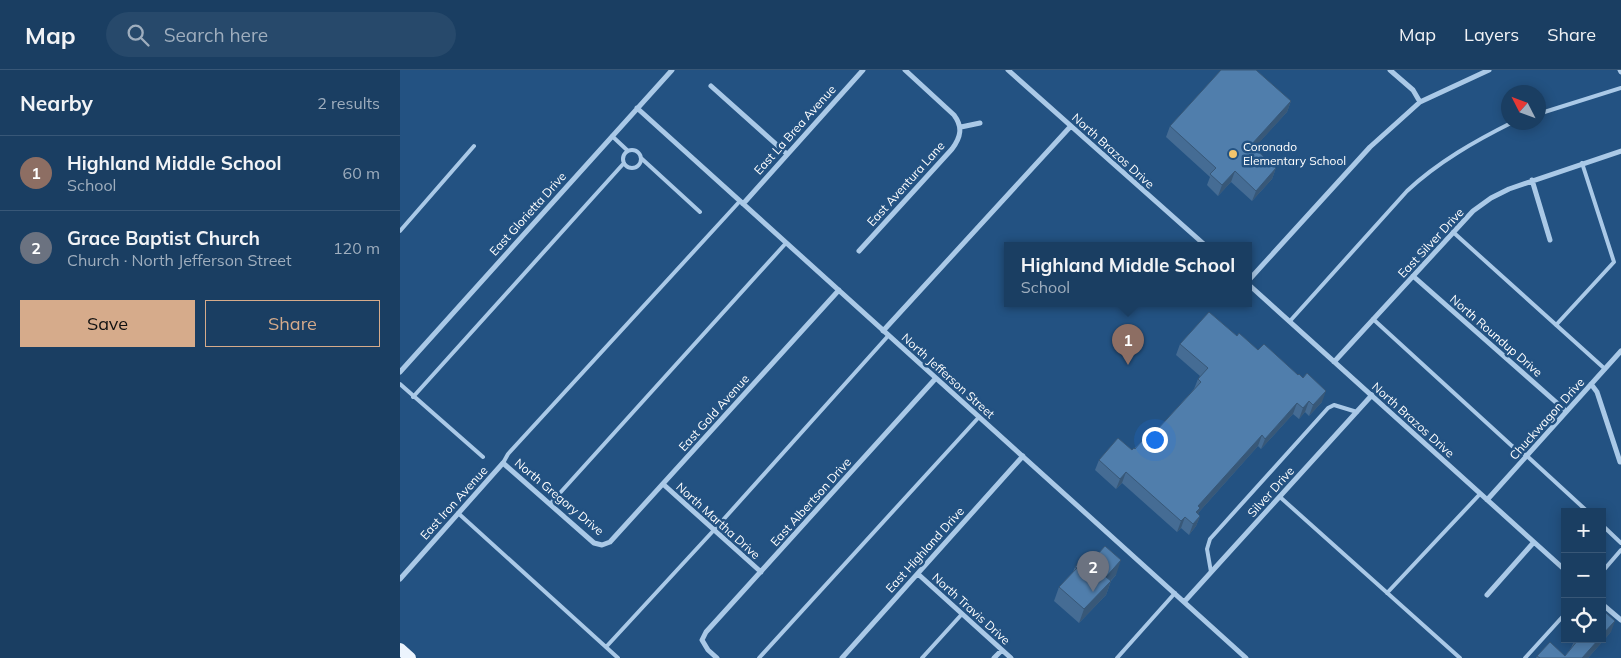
<!DOCTYPE html>
<meta charset="utf-8">
<style>
:root{--surface:#1a3e62;--page:#27496b;--text:#f1f3f6;--muted:#9faebe;--line:#385777;--accent:#d6ab8b}
body{margin:0;font-family:Mulish,sans-serif;background:var(--page);color:var(--text)}
.controls{position:absolute;right:15px;bottom:15px;display:grid;overflow:hidden;border-radius:0px;box-shadow:0 2px 12px #0003}
.controls button{width:45px;height:45px;display:grid;place-items:center;padding:0;border:0;border-bottom:1px solid var(--line);background:var(--surface);color:var(--text);font:25px sans-serif}
.compass{position:absolute;left:1101px;top:15px;width:45px;height:45px;border-radius:50%;background:var(--surface);box-shadow:0 2px 12px #0003;rotate:312deg}
.you{position:absolute;left:754px;top:369px;width:18px;height:18px;margin:-12px;border:4px solid #fff;border-radius:50%;background:#1a73e8;box-shadow:0 0 0 8px #1a73e833}
.badge{display:grid;place-items:center;width:32px;height:32px;border-radius:50%;background:var(--accent);color:#fff;font-size:16px;font-weight:700}
.pin{position:absolute;translate:-50% -41px;filter:drop-shadow(0 1px 2px #0008)}
.pin::after{content:'';position:absolute;top:26px;width:18px;height:15px;background:inherit;clip-path:polygon(0 0,100% 0,50% 100%)}
.popup{position:absolute;left:604px;top:172px;width:248px;height:65px;box-sizing:border-box;display:grid;place-content:center;border-radius:0px;background:var(--surface);filter:drop-shadow(0 1px 4px #0005);font-size:16px;white-space:nowrap;color:var(--muted)}
.popup b{font-size:19px;color:var(--text)}
.popup::after{content:'';position:absolute;left:50%;top:100%;margin-left:-10px;border:10px solid transparent;border-top-color:var(--surface)}
.list{margin:0;padding:0;list-style:none}
h2{display:flex;justify-content:space-between;align-items:center;height:65px;margin:0;padding:0 20px;font-size:21px}
h2 small{font-size:16px;font-weight:400;color:var(--muted)}
.list li{display:grid;grid-template-columns:32px 1fr auto;gap:15px;align-items:center;box-sizing:border-box;height:75px;padding:0 20px;border-top:1px solid var(--line)}
.list b{display:block;font-size:19px;white-space:nowrap}
.list p{margin:0;font-size:16px;white-space:nowrap;color:var(--muted)}
.list em{font-size:16px;font-style:normal;color:var(--muted)}
.actions{display:flex;gap:10px;padding:15px 20px}
.actions a{flex:1;padding:11px 0;border:1px solid var(--accent);border-radius:0px;text-align:center;font-size:18px;color:var(--accent)}
.actions .main{background:var(--accent);color:#111}
.icon{flex:none;width:28px;height:28px;fill:none;stroke:currentColor;stroke-width:2;stroke-linecap:round;stroke-linejoin:round}
.map{position:relative;flex:none;width:1221px;height:588px;overflow:hidden}
header{display:flex;align-items:center;gap:30px;box-sizing:border-box;height:70px;padding:0 25px;background:var(--surface);border-bottom:1px solid var(--line)}
header strong{font-size:24px}
nav{display:flex;gap:28px;margin-inline-start:auto;font-size:18px}
.search{width:350px;height:45px;background:var(--page);display:flex;align-items:center;gap:12px;box-sizing:border-box;padding:0 18px;border-radius:28px;color:var(--muted);font-size:19px}
main{display:flex}
aside{flex:1;background:var(--surface)}
.map>svg:first-child{display:block}
</style>
<header>
<strong>Map</strong>
<div class="search"><svg class="icon" aria-label="search" viewBox="0 0 24 24"><circle cx="10" cy="10" r="6"/><path d="M15 15l6 6"/></svg>Search here</div>
<nav><a>Map</a><a>Layers</a><a>Share</a></nav>
</header>
<main>
<aside>
<h2>Nearby<small>2 results</small></h2>
<ul class="list">
<li><span class="badge" style="background:#8d6e63">1</span><div><b>Highland Middle School</b><p>School</p></div><em>60 m</em></li>
<li><span class="badge" style="background:#6b7280">2</span><div><b>Grace Baptist Church</b><p>Church · North Jefferson Street</p></div><em>120 m</em></li>
</ul>
<div class="actions"><a class="main">Save</a><a>Share</a></div>
</aside>
<div class="map">
<svg width="1221" height="588" viewBox="0 0 1221 588">
<rect width="100%" height="100%" fill="#235282"/>
<g fill="none" stroke-linecap="round" stroke-linejoin="round">
<path stroke="#aac9e7" stroke-width="4" d="M1138 44 1221 18
M212 66 228 81
M223 89a9 9 0 1 1 18 0a9 9 0 1 1-18 0Z
M241 88 300 142
M0 161 74 76
M1053 162 1205 299
M973 249 1112 376 1127 386 1188 442
M890 251 1007 121C1038 92 1075 71 1113 52
M1156 255 1214 192 1182 93
M0 314 83 387
M13 327 224 93
M103 393 108 384 340 131
M880 427 1060 588
M150 434 386 173
M58 443 218 588
M1202 455 1221 473
M811 502 807 479 810 469 928 338 934 335 957 342
M1202 502 1221 480
M987 523 1080 424
M206 577 314 460 488 266
M359 588 579 347
M522 588 562 544
M717 588 775 523
M1125 588 1165 544"/>
<path stroke="#aac9e7" stroke-width="5" d="M608 0 806 176
M990 0 1013 20 1020 32
M1220 0 1221 2
M311 16 387 84
M237 38 846 588
M561 57 580 53
M1132 110 1150 170
M343 134 463 0
M459 181 552 79C561 67 563 57 554 45L505 0
M1013 206 1166 341
M848 211 970 77 1020 32 1089 0
M848 214 1165 500
M483 261 670 57
M934 292 1073 141 1091 128 1109 119 1221 81
M0 302 272 0
M1191 314 1197 322 1220 392
M263 414 361 502
M1087 430 1221 281
M518 504 611 588
M0 509 103 393 194 473 202 475 210 472 439 220
M1087 525 1134 472
M784 532 972 325
M1202 534 1221 550
M317 588 308 580 302 570 306 562 536 308
M442 588 623 386
M594 588 602 580"/>
<path stroke="#ecf4fd" stroke-width="12" d="M0 579 10 588"/>
</g>
<path fill="#456c94" d="M891 31 887 42 854 78 876 98 872 109 852 131 831 112 818 126 807 115 810 107 766 67 770 56Z
M837 266 858 280 922 332 909 346 905 342 899 349 893 344 861 379 858 376 799 442 798 444 800 446 796 456 789 465 781 458 777 462 722 413 716 419 695 400 699 390 732 380 756 361 794 319 798 309 800 306 776 285 780 274Z
M690 493 716 505 711 511 706 525 679 553 654 531 659 517 673 502 675 497Z
M1211 562 1188 588H1136L1137 586H1165L1171 578 1175 569H1202Z"/>
<path fill="#385878" d="M891 31 887 42 847 86 851 75Z
M876 98 872 109 852 131 856 121Z
M835 101 831 112 818 126 822 115Z
M926 321 922 332 909 346 913 335Z
M909 331 905 342 899 349 903 338Z
M897 333 893 344 861 379 865 369Z
M862 365 858 376 799 442 796 448 792 453 798 436Z
M726 402 722 413 716 419 720 409Z
M800 446 796 456 789 465 793 454Z
M785 447 781 458 777 462 781 451Z
M721 490 716 505 701 521 706 507Z
M711 511 706 525 679 553 684 539Z
M1215 551 1211 562 1188 588H1182L1199 569H1202V565Z"/>
<path fill="#507eac" stroke="#385878" d="M821 0H856L891 31 851 75 876 98 856 121 835 101 822 115 810 104 816 98 770 56Z
M809 242 837 266 839 263 858 280 864 274 898 305 899 304 903 308 907 303 926 321 913 335 909 331 903 338 897 333 865 369 862 365 798 436 800 438 796 442 800 446 793 454 785 447 781 451 726 402 720 409 699 390 718 368 732 380 734 378 735 379 753 358 756 361 801 312 798 309 808 298 780 274Z
M705 476 721 490 706 507 711 511 684 539 659 517 677 498 675 497 683 487 690 493Z
M1204 541 1215 551 1202 565V543Z
M1177 569H1199L1182 588H1140L1137 586 1150 572 1165 586 1178 570Z"/>
<circle fill="#f3c56d" stroke="#235282" stroke-width="2" cx="833" cy="84" r="5"/>
<g text-anchor="middle" stroke-width="5" stroke-linejoin="round" paint-order="stroke">
<g font-size="12" fill="#fff" stroke="#235282">
<text transform="translate(395 60) rotate(-48)" y="4">East La Brea Avenue</text>
<text transform="translate(713 81) rotate(42)" y="4">North Brazos Drive</text>
<text transform="translate(506 114) rotate(-48)" y="4">East Aventura Lane</text>
<text transform="translate(128 144) rotate(-48)" y="4">East Glorietta Drive</text>
<text transform="translate(1031 173) rotate(-47)" y="4">East Silver Drive</text>
<text transform="translate(1096 266) rotate(41)" y="4">North Roundup Drive</text>
<text transform="translate(548 306) rotate(42)" y="4">North Jefferson Street</text>
<text transform="translate(314 343) rotate(-48)" y="4">East Gold Avenue</text>
<text transform="translate(1147 349) rotate(-48)" y="4">Chuckwagon Drive</text>
<text transform="translate(1013 350) rotate(42)" y="4">North Brazos Drive</text>
<text transform="translate(871 422) rotate(-48)" y="4">Silver Drive</text>
<text transform="translate(159 427) rotate(40)" y="4">North Gregory Drive</text>
<text transform="translate(411 432) rotate(-48)" y="4">East Albertson Drive</text>
<text transform="translate(54 433) rotate(-48)" y="4">East Iron Avenue</text>
<text transform="translate(318 451) rotate(42)" y="4">North Martha Drive</text>
<text transform="translate(525 480) rotate(-48)" y="4">East Highland Drive</text>
<text transform="translate(571 539) rotate(42)" y="4">North Travis Drive</text>
</g>
<g font-size="12" fill="#fff" stroke="#235282" text-anchor="start">
<text x="843" y="81">Coronado<tspan x="843" dy="14">Elementary School</tspan></text>
</g>
</g>
</svg>
<div class="controls">
<button>+</button>
<button>−</button>
<button><svg class="icon" aria-label="locate" viewBox="0 0 24 24"><circle cx="12" cy="12" r="6"/><path d="M12 2v4M12 18v4M2 12h4M18 12h4"/></svg></button>
</div>
<svg class="compass" viewBox="-18 -18 36 36"><path d="M0-13l5 13h-10z" fill="#e53935"/><path d="M0 13l5-13h-10z" fill="#9faebe"/></svg>
<div class="you"></div>
<div class="pin badge" style="left:728px;top:295px;background:#8d6e63">1</div>
<div class="popup"><b>Highland Middle School</b>School</div>
<div class="pin badge" style="left:693px;top:522px;background:#6b7280">2</div>
</div>
</main>
